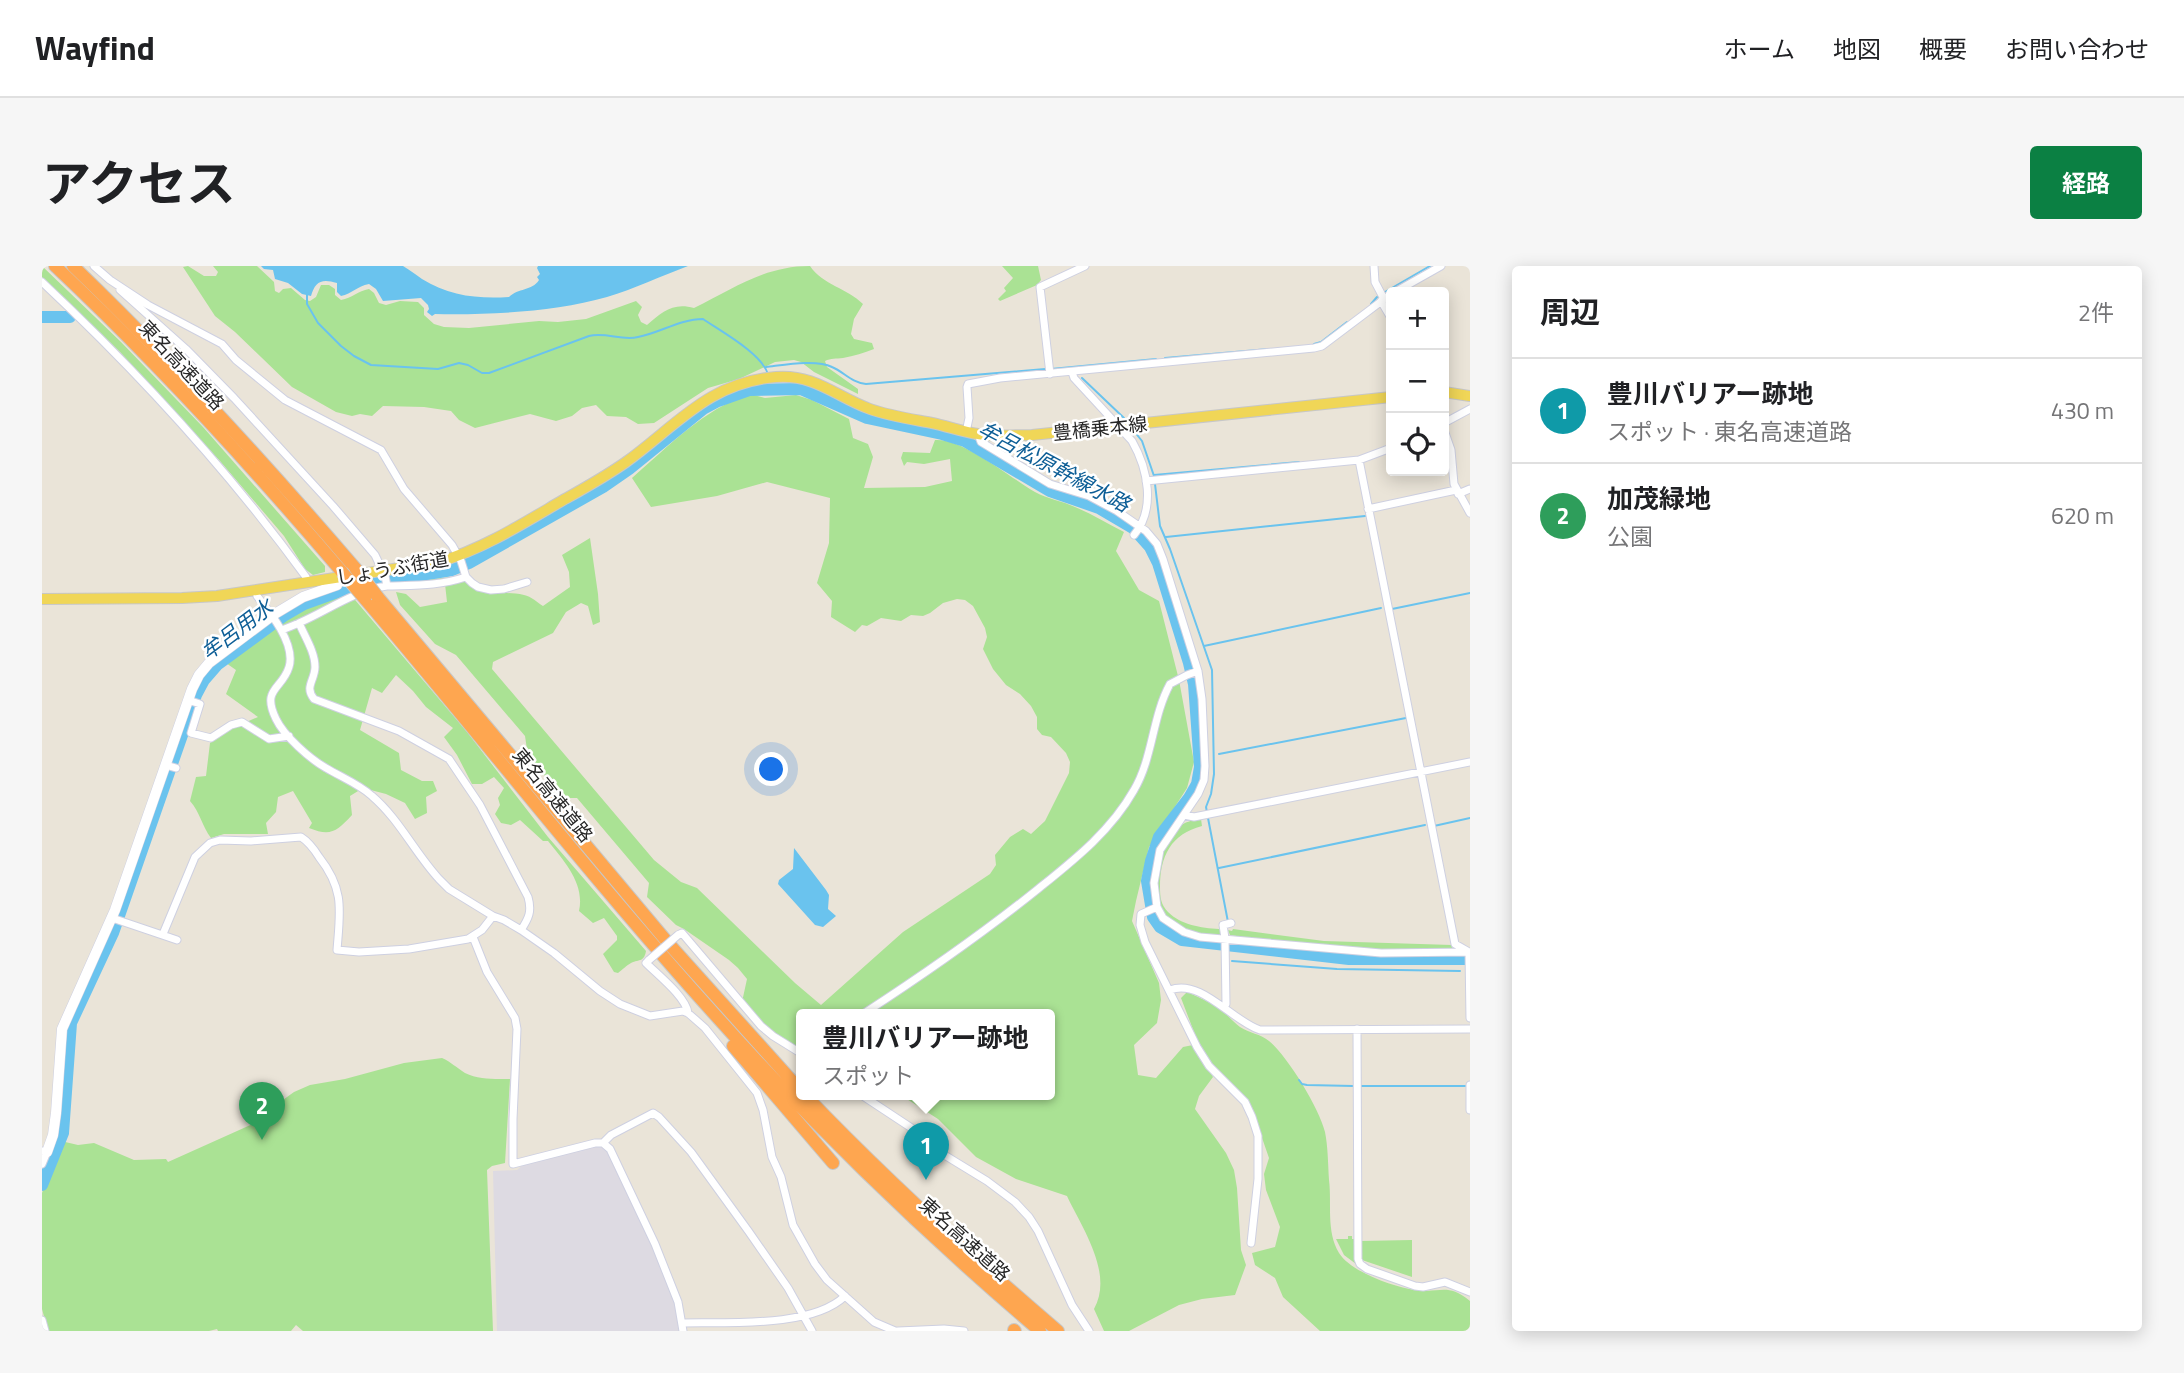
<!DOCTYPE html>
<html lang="ja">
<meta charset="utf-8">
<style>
:root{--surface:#fff;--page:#f6f6f6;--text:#202124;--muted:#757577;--line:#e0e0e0;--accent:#0b8043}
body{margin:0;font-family:"Titillium Web","Noto Sans JP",sans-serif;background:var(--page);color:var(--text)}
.controls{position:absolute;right:21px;top:21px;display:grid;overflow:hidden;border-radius:7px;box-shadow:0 4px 18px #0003}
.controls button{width:63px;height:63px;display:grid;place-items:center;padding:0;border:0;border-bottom:2px solid var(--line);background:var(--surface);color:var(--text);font:35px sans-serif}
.you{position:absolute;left:730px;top:504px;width:24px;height:24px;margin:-18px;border:5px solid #fff;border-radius:50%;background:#1a73e8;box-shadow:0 0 0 10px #1a73e833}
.badge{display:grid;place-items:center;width:46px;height:46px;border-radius:50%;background:var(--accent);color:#fff;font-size:23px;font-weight:700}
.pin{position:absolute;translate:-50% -58px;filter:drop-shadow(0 2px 4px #0008)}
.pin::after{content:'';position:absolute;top:37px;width:24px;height:21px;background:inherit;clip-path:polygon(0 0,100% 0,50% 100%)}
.popup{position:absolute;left:754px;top:743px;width:259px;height:91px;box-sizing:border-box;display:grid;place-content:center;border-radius:7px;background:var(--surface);filter:drop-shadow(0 2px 5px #0005);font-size:23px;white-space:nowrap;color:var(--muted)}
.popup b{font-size:26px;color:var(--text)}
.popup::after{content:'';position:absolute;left:50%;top:100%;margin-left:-14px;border:14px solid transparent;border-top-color:var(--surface)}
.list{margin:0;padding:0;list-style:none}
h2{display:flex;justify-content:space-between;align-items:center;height:91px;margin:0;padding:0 28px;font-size:30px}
h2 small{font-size:23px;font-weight:400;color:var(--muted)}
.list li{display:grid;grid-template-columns:46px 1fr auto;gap:21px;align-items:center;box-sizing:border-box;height:105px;padding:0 28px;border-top:2px solid var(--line)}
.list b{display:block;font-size:26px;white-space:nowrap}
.list p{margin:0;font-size:23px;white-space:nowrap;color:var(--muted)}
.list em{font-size:23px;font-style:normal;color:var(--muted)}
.icon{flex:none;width:38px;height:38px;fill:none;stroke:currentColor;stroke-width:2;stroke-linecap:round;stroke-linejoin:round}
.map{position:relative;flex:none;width:1428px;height:1065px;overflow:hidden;border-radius:7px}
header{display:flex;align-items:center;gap:42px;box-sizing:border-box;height:98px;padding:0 35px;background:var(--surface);border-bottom:2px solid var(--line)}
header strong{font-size:33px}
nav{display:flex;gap:38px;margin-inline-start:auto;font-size:24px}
.intro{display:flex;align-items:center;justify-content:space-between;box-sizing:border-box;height:168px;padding:0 42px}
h1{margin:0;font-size:49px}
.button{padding:18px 32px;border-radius:7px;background:var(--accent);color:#fff;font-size:24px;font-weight:700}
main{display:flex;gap:42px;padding:0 42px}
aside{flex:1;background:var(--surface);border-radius:7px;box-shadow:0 4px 18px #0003}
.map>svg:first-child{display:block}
</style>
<header>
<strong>Wayfind</strong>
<nav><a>ホーム</a><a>地図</a><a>概要</a><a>お問い合わせ</a></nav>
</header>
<div class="intro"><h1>アクセス</h1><a class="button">経路</a></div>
<main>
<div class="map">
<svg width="1428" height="1065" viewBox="0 0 1428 1065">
<rect width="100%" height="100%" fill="#eae4d8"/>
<path fill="#dddae2" d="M730 116H754L764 121H753V127L720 129 713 127V122Z
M555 880 566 884 610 981 632 1036 637 1065H455L451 905 475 904 481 899Z"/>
<path fill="#aae294" d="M0 0 79 76 161 161 283 300V306L271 309 263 303 242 270 178 195 78 86 0 11Z
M146 0 162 10H174L176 6 171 0H215L232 16 233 25 237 27 241 23 249 22 263 34 268 35 274 31 279 19H287L293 23V29L299 34C310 32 316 25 327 23L332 27 337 37 344 39 358 35 376 36 382 42V49L392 58 402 61 427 62 497 55 516 56 544 53 594 35 600 41 596 49 599 56 605 59C620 46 631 36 652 42 691 23 722 0 768 0 781 19 805 22 821 38L812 53 809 68 812 73 830 77 832 83C822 87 812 90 801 92 794 93 789 92 783 95L785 101 816 123V128L772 106 759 96 752 94 733 96 697 113 666 122 612 157 596 158 584 151 565 150 554 139 540 142 530 150 514 155 488 148 433 162 417 154 409 145 382 141 341 140 330 150 318 148 310 150 294 146 250 121 193 66 173 50 141 1Z
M960 0H996L999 14 995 19 958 35 956 33 964 25 962 22 971 12Z
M708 128 723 132 754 129 770 134 807 153 811 172 826 178 831 191 822 222 883 221 910 215 908 193 882 198 865 196 862 200 859 192 861 186 888 187 893 174C921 172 967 211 993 226 1006 233 1020 235 1033 241 1050 248 1066 258 1082 266L1074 285 1097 324 1117 335 1137 414 1152 496 1145 522 1107 581 1094 635 1090 655 1117 717 1119 734 1115 757 1092 779 1096 809 1114 812 1141 781 1151 779 1171 811 1157 830 1153 843 1184 887 1192 904 1195 922 1199 984 1204 999 1193 1029 1160 1033 1137 1039 1087 1065H1062L1052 1043C1072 1007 1040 962 1025 930L974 913 934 891 896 853 857 828H1008V748H760V784C736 777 717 753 700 736L705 713 696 702 687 694 642 663 634 659 605 631 607 617 535 532H522L486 490 483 470 414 389 393 378 358 339 354 326 364 328 378 341 405 336 403 318H379L372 315 419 310C440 335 455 323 482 329 489 330 496 337 501 340L528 321 527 306 520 289 548 272 556 328 558 356 551 359 546 340 539 337 524 346 511 367 451 396 450 403 612 594 639 616 655 622 753 717 779 739 861 666 948 608 954 599 953 589 968 571 981 563 989 568 1003 555 1027 507 1028 496 1024 487 1009 471 1000 469 995 463V451L989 440 978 428 964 419 951 403 941 383 945 371 943 362 931 340 923 334 915 333 901 337 888 347 881 350 869 349 859 355 839 352 825 360 820 359 813 366 789 351 790 335 775 317 787 277 788 232 725 216 675 230 609 241 590 212C626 181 661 143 708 128Z
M308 328 425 466 506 571 604 685C602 696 598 693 589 697 585 699 580 704 576 707L572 706 561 688 575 674V670L562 652 551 657 537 645C543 618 523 596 506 575H501L478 554 469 559 459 557 453 548 458 539 456 532 462 522 452 511 440 518H430L415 489 402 471 411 462 384 441 371 425 354 409 340 427 330 422 318 464 357 487 359 504 380 515H391L395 525 384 531 385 547 373 553 363 537 344 528 321 522 308 530 310 549C295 565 289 571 267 562L270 557 251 525 236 531 234 546 224 557 226 568H182L169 572C160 560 158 546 148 535L154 511 164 510 168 477 193 461 216 451 184 428 194 404 184 397C219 372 265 331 308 328Z
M1159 553 1160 560C1129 568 1118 590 1118 621 1118 631 1119 639 1126 646 1139 659 1159 662 1177 663L1180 665 1179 670C1163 668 1140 666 1127 655 1104 635 1116 570 1143 557 1147 555 1154 554 1159 553Z
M1191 663 1282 675 1410 679 1411 683 1342 684 1235 676 1188 669 1186 664 1190 665Z
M1145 726C1156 731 1168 736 1178 743 1185 748 1191 756 1198 761 1207 767 1219 768 1227 775 1246 791 1277 842 1283 866 1286 881 1286 898 1287 914 1290 938 1284 965 1297 987 1309 1006 1352 1021 1373 1024 1399 1028 1404 1016 1428 1035V1065H1278L1241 1031 1233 1012 1213 999 1210 987 1233 981 1238 961 1224 924 1222 908 1227 892 1210 843 1191 819 1173 801 1157 779 1139 732Z
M400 792C409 796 415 802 423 807 437 814 453 813 468 813L463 897 450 900 445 904 451 1065H261L254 1059 249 1065H176L175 1063 167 1065H6L0 1043V927L19 875 36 879 52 877 92 894 124 893 126 896 215 856 238 836 252 826 268 819 303 813 362 797Z
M1306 970H1310V973H1314V998L1302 989 1294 973H1306Z
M1370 974V1011L1320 994 1319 975Z"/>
<path fill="#6ac3ee" d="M219 0H361C368 4 374 9 380 13 407 30 436 33 467 31 476 22 490 25 497 14L495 11 498 8 495 2 496 0H646C619 10 592 23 565 31 512 46 448 49 393 48L390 50 385 46 387 43 386 39 379 32 341 35 334 23 327 18C315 20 310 28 299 30L295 26V17C279 12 273 16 269 30L260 28 246 17 233 13 231 4 222 3Z
M752 582 784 624 787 629 786 643 794 650 781 661 773 659 736 618 737 614 751 603Z"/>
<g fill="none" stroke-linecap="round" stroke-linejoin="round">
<path stroke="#6ac3ee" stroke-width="2" d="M1343 26 1388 0
M265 27V38L276 57 299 80 312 90 329 99 396 103 417 97 426 99 440 107H447L547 70C564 66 580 75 596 71 618 67 638 53 661 53 680 66 719 87 726 108
M1329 38 1335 31
M1272 78 1279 76 1305 56
M1123 92 1227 83
M724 101C742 99 774 93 790 101 802 106 810 117 824 118L1003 103
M1009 103 1114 93
M1040 112 1082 152
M1092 165 1100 175 1112 210
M1112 209 1257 196
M1113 218 1118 260 1128 283 1170 404 1172 508 1169 528 1164 541 1165 546
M1124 271 1323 250
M1350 343 1428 327
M1162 380 1339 342
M1177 488 1364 452
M1166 552 1186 656
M1392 560 1428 552
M1177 602 1383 559
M1190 695 1295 703 1418 705
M1257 814 1260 818 1265 819 1311 820
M1317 820H1423"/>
<path stroke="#6ac3ee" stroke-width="12" d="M0 51H28
M0 919 21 867 29 757 71 667 154 429 162 414 175 399 243 349 262 338 298 325 336 316 410 304 427 297 561 221 587 203 661 143 676 135 707 124 759 123 825 152 900 168 923 175 1008 225 1057 242 1091 262 1108 281 1116 297 1147 397 1152 418 1158 501 1155 518 1147 532 1117 571 1109 595 1105 615 1111 651 1118 661 1140 674 1307 693H1428"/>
<defs>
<path id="street" d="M52 0 68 14 106 39 180 78 194 94 243 134 339 184 362 223 410 279 419 295 424 311 430 317 436 321 449 324 462 323 485 316
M1332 0 1333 16 1342 33
M0 16C96 106 186 204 264 311L266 317
M78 24 144 83 192 132 291 240 333 289 343 310 345 320C307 325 275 353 239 364
M1353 26 1399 0
M1339 35 1349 52
M1030 106 1032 112 1090 175C1106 203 1114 243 1092 269
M1008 108 998 21 1043 0
M1402 157 1428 143
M1402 164 1409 184 1412 218 1428 247
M924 166 927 152 925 121 926 118 958 112 1272 82 1280 80 1349 28
M936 168 939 176 1008 218 1047 230 1075 245 1104 265 1115 278 1121 293 1156 405 1160 433 1163 500 1162 514 1156 528 1118 584 1112 617 1115 641 1121 652 1142 666 1158 671 1339 687 1428 686
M1317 194 1413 678 1427 686 1428 752
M1104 215 1317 194 1349 182
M1416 228 1428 223
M1326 243 1414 224
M345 320C374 319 396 320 424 311
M214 325 215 330C228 346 254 378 247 401 240 424 219 422 234 453 242 470 268 493 284 502 299 511 317 518 330 530 357 553 373 587 397 613L407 623 451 650
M257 357C263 371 273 386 273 401 273 414 262 421 272 433L357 465 407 493 438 539 486 631C490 645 487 652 479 664
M146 434 158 438 149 467 169 472 189 459 200 456 227 473 247 470
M127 500 134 502
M1142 549 1152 551 1428 496
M1115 641 1099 648 1098 659 1103 676 1155 781 1167 800 1203 836 1210 851 1216 870V913L1209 977
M73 653 135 674
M121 668 153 591 168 577 178 574 209 575 259 571C267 576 272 583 277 591 303 624 298 645 295 684L317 686 367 683 426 673 440 664 451 650 462 654 479 664 512 687 558 725 578 738 608 750 641 745 646 747 663 762 715 827 721 844 730 891 739 911 751 959 773 998 785 1014 832 1056 853 1065
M636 669 640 667 719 760 731 770 760 788
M431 671 445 706 473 752 475 763 471 853V898L553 877H561L568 883 613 978 636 1036 641 1065
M607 694 604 697C616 709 644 731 646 747
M1128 724C1159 712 1190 755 1218 764L1428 763
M1182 741 1184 738 1183 672 1181 659 1189 657
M821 748C881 709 940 668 996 623 1032 594 1069 565 1092 524 1111 492 1110 451 1128 418L1145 409 1156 405
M1315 763 1316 993 1318 998 1325 1003 1373 1020 1381 1021 1403 1016 1428 1026
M1428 819V844
M818 828 871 863 891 882 945 915 973 936 987 951 996 965 1030 1039 1047 1065
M561 877 569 869 611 847 617 851 649 886 707 966 746 1022 770 1065
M0 885 5 886 0 898
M0 1054 3 1065
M641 1057C685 1056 770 1062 803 1030
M856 1065 902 1063 922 1065"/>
<path id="secondary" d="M5 886 11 869 14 847 20 763 73 644 150 423 157 409 167 397 231 349 261 331 295 319V312"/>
<path id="primary" d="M1402 126 1428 130
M0 333 140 332 175 330 397 296C440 283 477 260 516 237 539 224 563 211 584 196 634 160 667 116 734 111 773 108 793 130 828 143 848 150 869 153 890 157 905 160 921 166 936 168 954 171 972 169 990 169L1349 131"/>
<path id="highway" d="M13 0C115 96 209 199 300 306
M31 0C131 96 224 198 314 303
M335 330 627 678 760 826
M323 333C441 472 553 616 675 751 775 863 883 967 998 1065
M691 780 791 897
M762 828C842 912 928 990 1016 1065
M972 1064 973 1065"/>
</defs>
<use href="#street" stroke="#ced0e1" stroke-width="9"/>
<use href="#secondary" stroke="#ced0e1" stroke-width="11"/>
<use href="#primary" stroke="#c7c7c7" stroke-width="12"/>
<use href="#highway" stroke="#c7c7c7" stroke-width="14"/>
<use href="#street" stroke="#fff" stroke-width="7"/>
<use href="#secondary" stroke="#fff" stroke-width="10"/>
<use href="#primary" stroke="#f0d657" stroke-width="10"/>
<use href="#highway" stroke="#fea650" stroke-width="12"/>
<defs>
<path id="street-bridge" d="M607 694 636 669"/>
<path id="highway-bridge" d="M314 303 335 330
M300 306 323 333"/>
</defs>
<use href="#street-bridge" stroke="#ced0e1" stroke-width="9" stroke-linecap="butt"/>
<use href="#highway-bridge" stroke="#c7c7c7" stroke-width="14" stroke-linecap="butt"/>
<use href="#street-bridge" stroke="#fff" stroke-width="7"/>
<use href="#highway-bridge" stroke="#fea650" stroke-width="12"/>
</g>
<g text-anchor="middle" stroke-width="5" stroke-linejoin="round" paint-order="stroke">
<g font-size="19" fill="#272727" stroke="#fff">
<text transform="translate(140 99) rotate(47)" y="7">東名高速道路</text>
<text transform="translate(1058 162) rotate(-6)" y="7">豊橋乗本線</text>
<text transform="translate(350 302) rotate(-10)" y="7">しょうぶ街道</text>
<text transform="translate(511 529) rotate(51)" y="7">東名高速道路</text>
<text transform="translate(923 973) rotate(42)" y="7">東名高速道路</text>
</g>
<g font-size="21" font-style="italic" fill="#0d5e96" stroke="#fff">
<text transform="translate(1012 201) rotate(28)" y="7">牟呂松原幹線水路</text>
<text transform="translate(195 364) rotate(-37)" y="7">牟呂用水</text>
</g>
</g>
</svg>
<div class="controls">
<button>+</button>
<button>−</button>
<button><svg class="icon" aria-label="locate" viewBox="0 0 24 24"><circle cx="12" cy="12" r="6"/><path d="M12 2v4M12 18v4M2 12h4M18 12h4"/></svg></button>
</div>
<div class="you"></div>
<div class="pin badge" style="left:884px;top:914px;background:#0f9aa8">1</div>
<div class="popup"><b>豊川バリアー跡地</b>スポット</div>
<div class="pin badge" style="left:220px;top:874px;background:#2e9e5b">2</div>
</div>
<aside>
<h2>周辺<small>2件</small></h2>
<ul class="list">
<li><span class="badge" style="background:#0f9aa8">1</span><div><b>豊川バリアー跡地</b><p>スポット · 東名高速道路</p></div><em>430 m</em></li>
<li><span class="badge" style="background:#2e9e5b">2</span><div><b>加茂緑地</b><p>公園</p></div><em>620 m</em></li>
</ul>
</aside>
</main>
